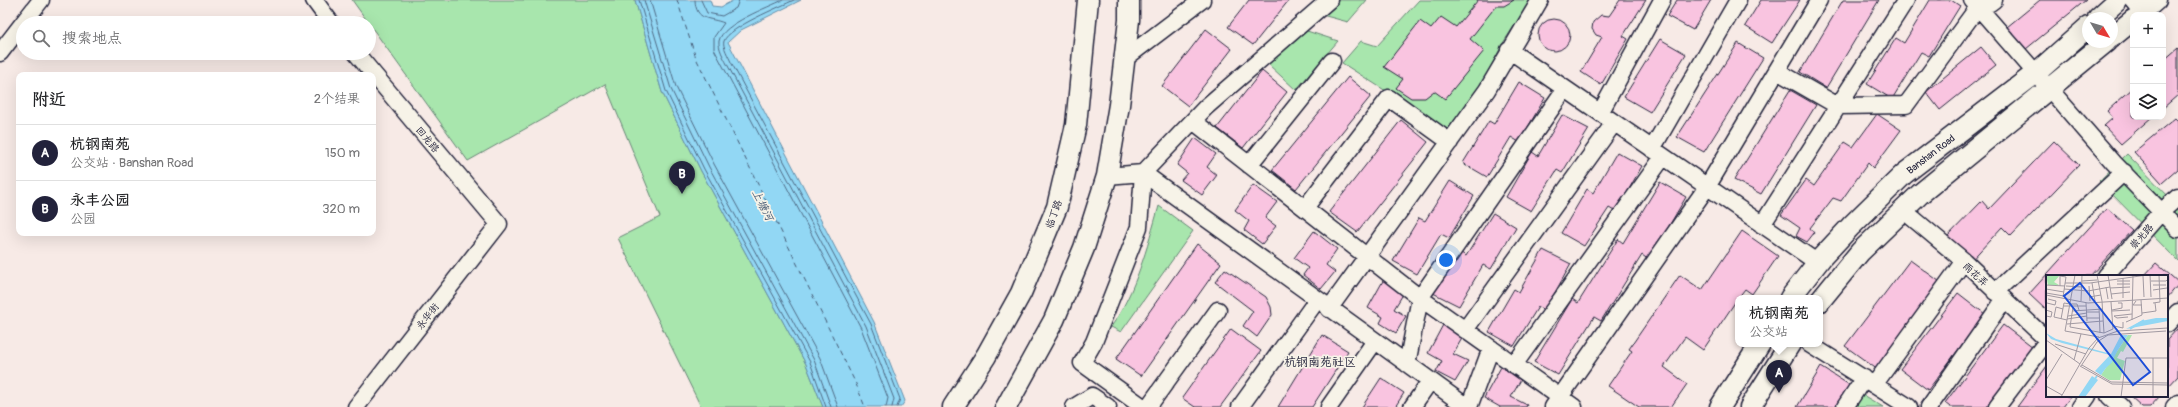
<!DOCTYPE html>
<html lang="zh">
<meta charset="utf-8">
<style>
:root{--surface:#fff;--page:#f6f6f6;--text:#202124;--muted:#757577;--line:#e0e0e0;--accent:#22223b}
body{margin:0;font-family:Pangolin,"LXGW WenKai TC",sans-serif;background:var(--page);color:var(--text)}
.controls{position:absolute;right:12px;top:12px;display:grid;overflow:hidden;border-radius:8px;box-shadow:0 4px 16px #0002}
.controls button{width:36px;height:36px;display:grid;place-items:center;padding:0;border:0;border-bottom:1px solid var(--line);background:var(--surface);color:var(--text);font:20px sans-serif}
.compass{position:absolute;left:2082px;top:12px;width:36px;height:36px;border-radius:50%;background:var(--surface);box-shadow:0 4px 16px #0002;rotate:128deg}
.you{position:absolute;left:1446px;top:260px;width:14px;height:14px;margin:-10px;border:3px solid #fff;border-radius:50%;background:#1a73e8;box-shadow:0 0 0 6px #1a73e833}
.badge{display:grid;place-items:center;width:26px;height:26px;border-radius:50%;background:var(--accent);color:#fff;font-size:13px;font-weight:700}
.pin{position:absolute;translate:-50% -33px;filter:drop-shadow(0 1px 2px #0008)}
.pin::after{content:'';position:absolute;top:21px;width:14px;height:12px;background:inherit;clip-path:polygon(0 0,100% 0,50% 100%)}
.popup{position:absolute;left:1735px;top:295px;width:88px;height:52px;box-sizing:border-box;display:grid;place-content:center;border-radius:8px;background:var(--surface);filter:drop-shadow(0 1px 3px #0005);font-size:13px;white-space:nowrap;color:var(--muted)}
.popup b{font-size:15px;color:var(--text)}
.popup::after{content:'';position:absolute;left:50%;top:100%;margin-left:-8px;border:8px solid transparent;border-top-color:var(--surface)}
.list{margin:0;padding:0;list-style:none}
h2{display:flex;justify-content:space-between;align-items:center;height:52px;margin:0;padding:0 16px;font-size:17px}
h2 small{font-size:13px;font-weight:400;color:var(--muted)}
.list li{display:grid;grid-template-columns:26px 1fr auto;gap:12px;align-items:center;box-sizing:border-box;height:56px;padding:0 16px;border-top:1px solid var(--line)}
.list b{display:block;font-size:15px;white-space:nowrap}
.list p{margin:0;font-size:13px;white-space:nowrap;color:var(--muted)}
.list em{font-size:13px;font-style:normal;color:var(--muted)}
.icon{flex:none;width:22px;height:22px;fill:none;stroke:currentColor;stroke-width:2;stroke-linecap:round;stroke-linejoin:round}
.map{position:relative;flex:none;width:2178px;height:407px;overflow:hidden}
.search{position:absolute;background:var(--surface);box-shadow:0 4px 16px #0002;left:16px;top:16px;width:360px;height:44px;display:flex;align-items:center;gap:10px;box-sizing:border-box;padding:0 14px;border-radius:22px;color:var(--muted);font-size:15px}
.panel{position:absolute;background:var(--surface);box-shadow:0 4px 16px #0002;left:16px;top:72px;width:360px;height:164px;border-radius:8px}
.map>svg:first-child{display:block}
</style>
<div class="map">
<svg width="2178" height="407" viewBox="0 0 2178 407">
<rect width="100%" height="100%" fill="#f7eae6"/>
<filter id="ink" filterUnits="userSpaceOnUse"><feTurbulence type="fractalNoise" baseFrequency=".025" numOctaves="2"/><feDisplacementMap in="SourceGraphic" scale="8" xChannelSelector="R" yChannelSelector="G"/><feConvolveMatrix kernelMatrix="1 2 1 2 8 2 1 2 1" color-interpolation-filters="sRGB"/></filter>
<g filter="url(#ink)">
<path fill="#a8e6ad" stroke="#658474" d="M352 0H635L662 92 701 171 806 364 823 407H701L618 238 660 217 605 84 468 161Z
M1339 0H1367L1348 22 1322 15Z
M1419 0H1531L1503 43 1482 84 1447 130 1342 63 1361 41 1377 46Z
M1307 31 1338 41 1296 90 1268 64Z
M2127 154 2178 206V261L2099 181Z
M1159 206 1193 231 1121 332 1111 327C1136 291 1147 248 1159 206Z
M1861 394 1883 407H1853Z"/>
<path fill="#92d7f4" stroke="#658faa" d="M635 0H710L712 6 721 7 734 0H801L741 30 728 42 874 322 905 401 901 407H823L806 364 701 171 662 92Z"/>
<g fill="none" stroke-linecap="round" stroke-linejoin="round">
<path stroke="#4f6a85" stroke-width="1" d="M639 0 666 91 704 169 810 362 826 407
M644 0 671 89 709 167 814 360 831 407
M650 0 676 87 714 164 820 358 838 407
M695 0C696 22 710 17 724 23L714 37V49L861 328 888 398 886 407
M701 0 707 13 722 16 736 8 739 0
M783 0C769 7 722 24 719 41 718 48 724 58 727 64L866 326 894 399 892 407
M794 0C780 7 729 27 724 41 722 46 729 57 731 62L871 324 900 399 897 407"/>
<path stroke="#445872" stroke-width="1" stroke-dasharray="5 4" stroke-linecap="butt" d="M677 0 696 58 856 384 865 407"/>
</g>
<path fill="#f9c4e0" stroke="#22223b" d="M1249 0H1289L1253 45 1228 27Z
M1478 0H1514L1504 6H1496L1470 39 1484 51 1445 99 1434 91 1425 98H1411L1396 88 1403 79 1384 67 1420 21 1431 29 1441 17 1456 27Z
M1620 0H1646L1623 36 1628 39 1601 85 1581 72 1602 37 1596 35 1592 29 1593 22 1601 15 1609 16Z
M1677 0H1711L1693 30 1667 16Z
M1761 0H1800L1772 43 1745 26Z
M1843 0H1879L1826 88 1800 72Z
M1930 0H1951L1960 6 1929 56 1921 52 1892 99 1867 84 1896 38 1904 43Z
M2040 0H2086L2026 49 2007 27Z
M1538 35a16 16 0 1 1 32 0a16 16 0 1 1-32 0Z
M1206 29 1232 49 1188 106 1162 86Z
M1660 39 1686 54 1650 112 1624 97Z
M1738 43 1763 58 1704 152 1677 137Z
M1981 47 1996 65 1940 110 1926 92Z
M2178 48V95L2163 108V61Z
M1262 71 1287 92 1243 148 1217 128Z
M1348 77 1371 96 1296 189 1272 170Z
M1519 82 1545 98 1519 142 1511 137 1487 177 1463 163 1489 121 1494 124Z
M2133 88V117H2152L2121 144 2104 126 2113 118 2107 111Z
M1790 90 1816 105 1761 194 1734 180Z
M1877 114 1901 130 1873 168 1868 163 1841 201 1833 198 1810 228 1814 233 1807 242 1796 236 1800 228 1781 215 1806 180 1814 186 1845 142 1853 147Z
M1562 115 1589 129 1562 173 1557 170 1531 211 1506 197 1532 152 1538 156Z
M2175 118 2178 121V169L2162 183 2134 152Z
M1401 120 1428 142 1357 232 1329 212Z
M1195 138 1216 154 1207 167 1217 175 1202 195 1181 180 1187 173 1177 165Z
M2054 141 2079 165 2011 236 2002 227 1968 264 1943 241 1982 201 1989 209Z
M1617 152 1642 166 1616 212 1609 208 1584 246 1561 233 1587 189 1593 193Z
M1450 181 1474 196 1449 238 1441 234 1417 274 1393 261 1419 218 1425 221Z
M1660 182 1686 197 1649 260 1642 255 1601 321 1594 317 1558 375 1534 362 1572 299 1578 303 1618 239 1623 243Z
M1253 185 1277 202 1265 218 1276 226 1262 244 1244 230 1249 221 1235 210Z
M2107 208 2132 230 2090 276H2047V311L2029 294Z
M1493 213 1516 227 1491 269 1483 265 1459 306 1433 293 1458 251 1466 256Z
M1314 231 1337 249 1326 265 1335 272 1321 289 1303 275 1308 268 1294 258Z
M1742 231 1778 256 1752 294 1745 289 1738 298 1703 350 1685 337 1664 367 1687 384 1671 407H1639L1608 386 1632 351 1629 349 1680 275 1702 290Z
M1197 244 1221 263 1141 376 1116 359Z
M1543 250 1571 264 1545 310 1538 307 1514 346 1489 332 1514 289 1519 292Z
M1910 260 1943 284 1878 370 1845 346Z
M2156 263 2178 282V285L2167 298V276H2144Z
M1225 269 1266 297 1271 307 1272 315 1257 337 1243 326 1253 311 1215 282Z
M1384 279 1405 291 1394 309 1406 316 1396 333 1380 323 1383 317 1368 308Z
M1958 293 1985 314 1928 390 1900 369Z
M1444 323 1464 335 1453 354 1468 361 1455 382 1436 372 1442 361 1428 353Z
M2003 325 2033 348 1987 407H1950L1945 403Z
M2178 328V376L2167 388V340Z
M1231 329 1261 351 1220 407H1195L1182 398Z
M1322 335 1348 351 1312 407H1278Z
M2047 366V396H2071L2063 407H2017Z
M1501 367 1522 378 1511 397 1527 405 1526 407H1500L1484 398Z
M1821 367 1851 386 1838 407H1797Z
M1381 378 1404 393 1395 407H1362Z
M2130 396H2160L2150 407H2142Z"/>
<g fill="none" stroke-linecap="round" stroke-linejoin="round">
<defs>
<path id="minor" d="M314 0 331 23
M1972 0 2114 163 2178 229
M2133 0 2143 12
M1990 3 1994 0
M23 23 41 0
M1509 50 1818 263
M0 53 23 23
M1123 60 1202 0
M1777 71 1838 106 1906 105 1978 7
M1600 113 1662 0
M1193 121 1420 298 1574 407
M1652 149 1738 0
M1249 165 1332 61
M1107 176 1143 173 1467 407
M1305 208 1389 98 1450 142
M1903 210 1964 261 2047 340
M1762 225 1906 0
M2105 276 2162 211 2178 197
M1995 292 2124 172
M1329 309 1487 90 1540 0
M2167 324 2178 312
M1465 330 1614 123
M1809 344 1909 407
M1407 364 1420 298 1565 89
M1514 365 1663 157
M1874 385 1964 261
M2109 396 2121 407
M356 407 499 224 356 53
M1074 407 1092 396 1108 407
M1143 407 1082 363 1094 342 1139 227 1143 173 1206 107 1329 0
M1148 407 1218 310
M1240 407 1317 300
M1329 407 1375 341
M1412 407 1430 381
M1469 407 1491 348
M1553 407 1707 187 1819 0
M1845 407 1864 378
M1929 407 2004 300
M1997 407 2047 341
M2080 407 2088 396
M2174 407 2178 403"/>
<g id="major">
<path d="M2139 15 2156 0"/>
<path d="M2098 18 2118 0"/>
<path d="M2112 37 2133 20"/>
<path id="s1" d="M1790 298 1822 257 1851 226 1904 174 2036 73 2088 27"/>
<path d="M1820 301 1860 252 1920 194 2106 42"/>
<path d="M953 407 986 356 1021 293 1057 207 1076 125 1088 0"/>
<path d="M1006 407 1054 320 1084 248 1107 176 1119 105 1129 20V0"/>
<path d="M1720 407 1760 344"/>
<path d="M1750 407 1790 344"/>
</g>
</defs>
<use href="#minor" stroke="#22223b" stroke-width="19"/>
<use href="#major" stroke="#22223b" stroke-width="23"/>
<use href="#minor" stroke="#f7f3e8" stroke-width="16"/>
<use href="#major" stroke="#f7f3e8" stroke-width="20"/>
</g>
</g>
<g text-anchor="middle" stroke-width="3.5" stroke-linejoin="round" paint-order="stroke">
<g font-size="10" fill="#22223b" stroke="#f7f3e8">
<text transform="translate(428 139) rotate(50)" y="4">回龙路</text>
<text dy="4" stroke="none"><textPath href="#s1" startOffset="202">Banshan Road</textPath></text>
<text transform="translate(1053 214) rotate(-70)" y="4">临丁路</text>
<text transform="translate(2141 236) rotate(-48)" y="4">崇光路</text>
<text transform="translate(1976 274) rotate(43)" y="4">雨花弄</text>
<text transform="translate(427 316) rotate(-52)" y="4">永华街</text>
</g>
<g font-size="11" font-style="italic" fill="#445872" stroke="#f7f3e8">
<text transform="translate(763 205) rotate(63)" y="4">上塘河</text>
</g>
<g font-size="12" fill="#22223b" stroke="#f7f3e8">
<text x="1320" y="366">杭钢南苑社区</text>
</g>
</g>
<g transform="translate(2046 275)">
<rect width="122" height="122" fill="#f7eae6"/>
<path d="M0 0H14L8 7 13 10H2ZM82 60H86L77 77 75 76 71 83 79 86 74 105H63L55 100Z" fill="#a8e6ad"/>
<path d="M110 43H122V46L80 54 95 46ZM0 58 10 64 65 79 75 60H82L55 100 49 96 64 80 16 68 5 64ZM46 101 52 105 39 122H32Z" fill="#92d7f4"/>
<path fill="none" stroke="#92d7f4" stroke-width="2" d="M84 54 98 45M53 98 65 87 77 61M36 122 51 101"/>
<path fill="none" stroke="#a29aa2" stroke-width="1" d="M29 0 19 56 53 62M51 0 56 26 58 58M62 0 66 24M104 0 105 22M97 1 98 22M77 3V23M36 6 51 5M71 6H84M105 6H120L122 4M19 8H44L101 0M46 8 49 26M71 9H84M0 10 19 11M107 10H120M14 11V1L20 2 17 22M20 11 36 12M43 11 44 26M60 12 62 24M64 13 84 12M0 14 18 17M18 14 42 16 64 12M107 15 121 13M0 18 18 21M65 19 84 17M0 20 42 28 122 23M43 22 55 20M35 26 36 0M90 26 87 30H96M1 28 9 30 10 26 2 24M40 28 41 46M107 28 114 27 113 0M24 29H31L33 35M18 31H40M53 31 54 58M27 32 24 52 58 58 67 54 65 27M17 34 10 32 8 42 21 45M0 35 6 37 5 42 0 41M66 35 76 33V28H72M26 36 57 34M66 36 84 35M40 37H53M96 38 110 36 109 28M22 41 41 38M82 42 71 43 68 41 86 39M41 43H54M15 44 18 28 24 29M21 44 41 41M86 45 87 0M80 47 96 40 95 25M21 49 57 46M68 51 77 53V47M0 65 34 89M9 69 40 79M107 83V122M28 85 35 59M36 90 65 107 122 108M34 91 66 109 122 110M35 91 51 67 62 60 120 56M0 105 16 79M0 111 16 120M15 122 43 73 52 63 72 56 122 53M75 122 80 83H122"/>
<path fill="#1d4ed8" fill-opacity="0.15" stroke="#1d4ed8" stroke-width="2" d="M34 8 104 97 87 110 18 21Z"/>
<rect width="122" height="122" fill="none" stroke="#22223b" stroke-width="2"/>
</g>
</svg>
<div class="controls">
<button>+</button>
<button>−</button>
<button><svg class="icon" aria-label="layers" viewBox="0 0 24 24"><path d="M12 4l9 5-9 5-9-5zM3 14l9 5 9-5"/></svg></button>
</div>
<svg class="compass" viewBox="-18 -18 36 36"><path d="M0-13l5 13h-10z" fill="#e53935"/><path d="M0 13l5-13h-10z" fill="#757577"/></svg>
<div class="you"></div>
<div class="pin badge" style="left:1779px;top:393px">A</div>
<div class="popup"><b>杭钢南苑</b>公交站</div>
<div class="pin badge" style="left:682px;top:194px">B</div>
<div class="search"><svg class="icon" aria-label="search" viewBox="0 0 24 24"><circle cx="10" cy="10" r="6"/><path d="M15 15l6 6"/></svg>搜索地点</div>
<section class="panel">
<h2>附近<small>2个结果</small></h2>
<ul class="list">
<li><span class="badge">A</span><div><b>杭钢南苑</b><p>公交站 · Banshan Road</p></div><em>150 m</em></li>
<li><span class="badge">B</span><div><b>永丰公园</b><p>公园</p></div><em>320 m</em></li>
</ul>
</section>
</div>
